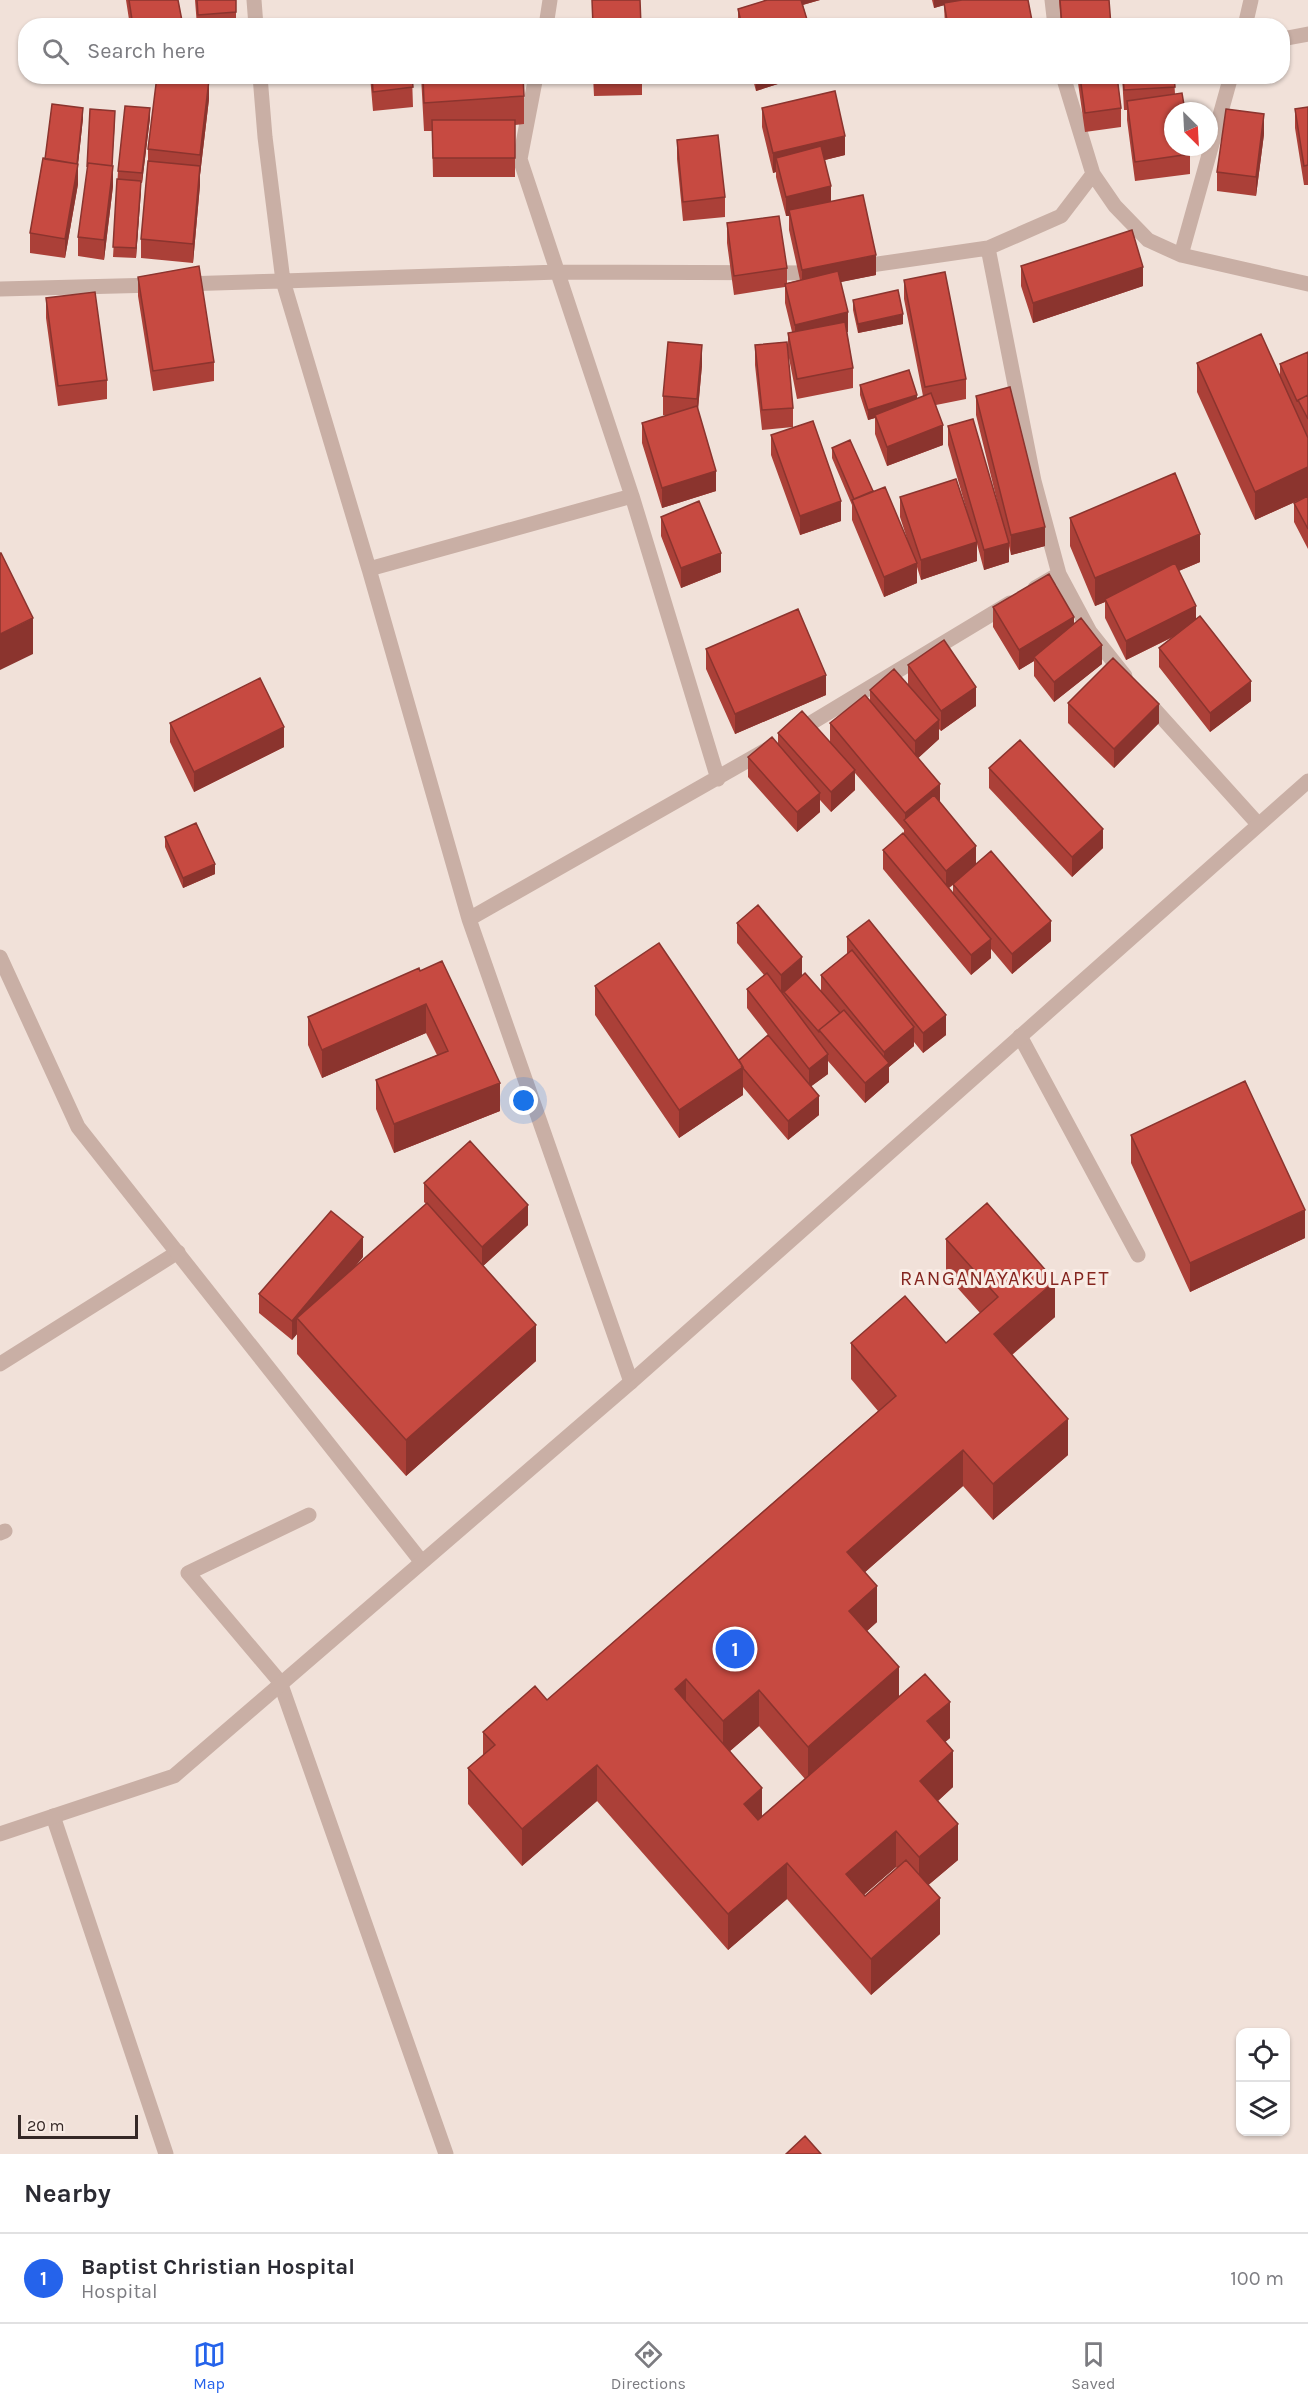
<!DOCTYPE html>
<style>
:root{--surface:#fff;--page:#f2f2f3;--text:#2b2b33;--muted:#7c7c81;--line:#e1e1e2;--accent:#2563eb}
body{margin:0;font-family:Karla,sans-serif;background:var(--page);color:var(--text)}
.controls{position:absolute;right:18px;bottom:18px;display:grid;overflow:hidden;border-radius:12px;box-shadow:0 2px 4px #0004}
.controls button{width:54px;height:54px;display:grid;place-items:center;padding:0;border:0;border-bottom:2px solid var(--line);background:var(--surface);color:var(--text);font:30px sans-serif}
.compass{position:absolute;left:1164px;top:102px;width:54px;height:54px;border-radius:50%;background:var(--surface);box-shadow:0 2px 4px #0004;rotate:156deg}
.scale{position:absolute;left:18px;bottom:15px;width:120px;box-sizing:border-box;padding-left:6px;border:3px solid #352826;border-top:0;font-size:16px;line-height:21px;white-space:nowrap;color:#352826;-webkit-text-stroke:4px #f9ece5;paint-order:stroke}
.you{position:absolute;left:524px;top:1101px;width:21px;height:21px;margin:-15px;border:4px solid #fff;border-radius:50%;background:#1a73e8;box-shadow:0 0 0 9px #1a73e833}
.badge{display:grid;place-items:center;width:39px;height:39px;border-radius:50%;background:var(--accent);color:#fff;font-size:20px;font-weight:700}
.pin{position:absolute;translate:-50% -50%;border:3px solid #fff;box-shadow:0 2px 6px #0006}
.list{margin:0;padding:0;list-style:none}
h2{display:flex;justify-content:space-between;align-items:center;height:78px;margin:0;padding:0 24px;font-size:26px}
h2 small{font-size:20px;font-weight:400;color:var(--muted)}
.list li{display:grid;grid-template-columns:39px 1fr auto;gap:18px;align-items:center;box-sizing:border-box;height:90px;padding:0 24px;border-top:2px solid var(--line)}
.list b{display:block;font-size:22px;white-space:nowrap}
.list p{margin:0;font-size:20px;white-space:nowrap;color:var(--muted)}
.list em{font-size:20px;font-style:normal;color:var(--muted)}
.icon{flex:none;width:33px;height:33px;fill:none;stroke:currentColor;stroke-width:2;stroke-linecap:round;stroke-linejoin:round}
.map{position:relative;flex:none;width:1308px;height:2154px;overflow:hidden}
.search{position:absolute;background:var(--surface);box-shadow:0 2px 4px #0004;left:18px;right:18px;top:18px;height:66px;display:flex;align-items:center;gap:15px;box-sizing:border-box;padding:0 21px;border-radius:24px;color:var(--muted);font-size:22px}
.sheet{height:168px;background:var(--surface)}
nav{display:flex;justify-content:space-around;align-items:center;box-sizing:border-box;height:84px;border-top:2px solid var(--line);background:var(--surface);font-size:16px;color:var(--muted)}
nav a{display:grid;justify-items:center;gap:3px}
nav .on{color:var(--accent)}
.map>svg:first-child{display:block}
</style>
<div class="map">
<svg width="1308" height="2154" viewBox="0 0 1308 2154">
<rect width="100%" height="100%" fill="#f1e1d9"/>
<g fill="none" stroke-linecap="round" stroke-linejoin="round">
<path stroke="#c9afa5" stroke-width="15" d="M1020 1036 1138 1255
M0 1364 178 1252
M0 1533 5 1531"/>
<path stroke="#c9afa5" stroke-width="15" d="M254 0 256 26
M1052 0 1055 26
M546 26 550 0
M1245 26 1251 0
M1282 39 1308 34
M260 76 265 137 283 281 558 272 818 273
M536 76 520 159 632 496 718 779
M1063 76 1093 174 1115 206 1148 240 1181 255 1308 284
M988 248 1034 481 1059 574 1090 632 1125 676
M1181 255 1231 76
M857 267 988 248 1061 216 1093 174
M183 284 283 281 369 569 632 496
M0 289 156 285
M369 569 469 919 631 1382
M1035 588 1059 574
M1147 701 1258 824
M796 732 1010 603
M469 919 766 750
M0 957 78 1127 421 1561
M309 1515 188 1573 280 1682 446 2154
M53 1816 166 2154"/>
<path stroke="#c9afa5" stroke-width="15" d="M0 1834 174 1776 631 1382 1308 781"/>
</g>
<path fill="#ab4038" fill-rule="evenodd" d="M126 0H178L183 26H130Z
M195 0H236V26H197Z
M767 0H820L803 5 809 26H738V9Z
M932 0H1028L1033 26H945L944 5 934 8Z
M1059 0H1109L1111 26H1061Z
M370 76H412L413 107 373 111Z
M421 76H523L524 96V124L515 125V177H433L432 131H424Z
M593 76H642V95L594 96Z
M752 76H803L756 91Z
M1077 76H1117L1121 108V127L1085 132Z
M1122 76H1174L1175 94 1190 154V174L1135 181 1127 120V110H1124Z
M209 99 200 175V185L193 263 141 258V239L148 166V149Z
M1308 107V185H1304L1295 128V109Z
M762 108 845 155 825 160 831 202 876 275 840 282 848 332H847L853 368V388L797 399 788 353 793 408V427L762 430 755 365V345L788 352V333L792 332 785 303V287L734 295 727 243V223L787 268V283L800 280 789 230V216H786L776 177V172L773 173 762 127Z
M83 118 78 164V184L65 258 30 253V233L45 159Z
M150 118 142 183H141L136 258 113 257 118 171Z
M115 121 112 166 113 186 104 260 78 256V237Z
M1264 134 1256 196 1217 191V172Z
M677 140 725 197V217L683 221 677 159Z
M1021 266 1143 286 1033 323 1021 286Z
M138 277 214 362V381L153 391 138 296Z
M904 280 966 379V399L936 405 943 445 887 466 875 434V418L868 420 860 395V385L917 399 923 396 904 299Z
M46 298 107 380V399L58 406 46 318Z
M853 300 903 324 858 333 853 310Z
M1308 352V549L1294 522V503L1306 497 1255 520 1197 392V363L1280 376V364Z
M702 365 698 410 716 491 662 508 642 443V423L667 416 663 415V396Z
M976 396 1045 546 1011 555 1009 546V562L984 570 977 544V561L921 580 917 567V583L884 597 852 520V505L832 458V448L873 492 910 548 900 517V497L970 522 948 445V426L1003 525 976 415Z
M771 435 841 521 800 535 771 455Z
M661 517 721 572 681 588 661 536Z
M1070 518 1200 562 1179 571 1196 619 1251 701 1210 732 1159 667V648L1173 637 1126 660 1105 618V602L1095 606 1070 546Z
M993 607 1074 623 1102 664 1054 702 1034 676V661L1019 670 993 627Z
M706 649 826 695 735 734 706 669Z
M908 665 976 706 941 731 939 729V739L918 758 940 803 976 864 1051 941 1012 974 991 949V958L971 975 883 869V850L904 834V830L855 773V790L831 812 820 800V812L797 832 748 777V757L778 744V733L830 742V723L870 701V690L908 685ZM953 885V893L949 888Z
M1068 703 1159 723 1114 768 1068 723Z
M170 723 284 747 194 792 170 742Z
M989 768 1103 848 1072 877 989 788Z
M165 837 215 874 183 888 165 847Z
M737 923 821 992V975L847 954V937L946 1035 923 1053 914 1042V1046L889 1067V1082L865 1103 828 1061V1074L811 1086 819 1115 788 1140 743 1087V1095L679 1138 595 1015V986L739 1060 768 1035 747 1008V989L764 975 737 943Z
M420 971 500 1111 394 1153 376 1109V1080L437 1055 426 1033 322 1078 308 1045V1017Z
M1131 1135 1305 1238 1190 1292 1131 1163Z
M424 1183 528 1225 483 1266 536 1361 406 1476 297 1354V1334L292 1340 259 1313V1294L363 1257 352 1270 426 1204 424 1202Z
M946 1239 1055 1317 1012 1355 1068 1455 993 1520 963 1486 865 1572 877 1622 867 1631 899 1697 950 1738 945 1742 953 1787 938 1801 958 1860 928 1885 940 1934 871 1995 787 1899 728 1950 597 1801 522 1866 468 1804V1768L483 1755V1732L547 1700 878 1411 851 1379V1343H946L980 1313 946 1275ZM759 1726 805 1779 762 1816 730 1751ZM896 1867 897 1868 865 1896 864 1895Z"/>
<path fill="#8b342e" d="M802 0H820L802 5Z
M934 0H963L934 8Z
M756 76H803L756 91Z
M209 80V99L200 175V155Z
M83 108V118L77 174V164Z
M150 108V118L142 183V173Z
M1264 114V134L1256 196V177Z
M845 136V155L780 171 776 158V172L773 173V153Z
M78 164V184L65 258V239Z
M113 166V186L104 260V240Z
M200 166V185L193 263V244Z
M141 181V191L136 258V248Z
M831 186V205L789 210V216H786V197Z
M876 255V275L802 290V270Z
M1143 267V286L1033 323V303Z
M848 312V332L795 345V325Z
M903 314V324L858 333V324Z
M702 345V365L697 419V399Z
M917 395V404L875 415V418L868 420V410Z
M943 425V445L887 466V447Z
M1308 467V496L1255 520V492Z
M716 471V491L662 508V488Z
M841 501V521L800 535V516Z
M1045 527V546L1011 555V535Z
M1200 534V562L1106 601 1105 599V602L1095 606V578Z
M977 542V561L921 580V560Z
M1009 543V562L984 570V550Z
M721 553V572L681 588V568Z
M917 563V583L884 597V577Z
M1196 606V625L1126 660V641Z
M1074 617V636L1034 657V661L1019 670V650Z
M33 618V654L0 670V634Z
M1102 645V664L1054 702V682Z
M826 675V695L735 734V714Z
M1251 681V701L1210 732V713Z
M976 687V706L941 731V711Z
M1159 704V723L1114 768V749Z
M939 720V739L915 761V741Z
M284 727V747L194 792V772Z
M855 770V790L831 812V792Z
M940 784V803L905 822V813Z
M820 793V812L797 832V812Z
M1103 829V848L1072 877V857Z
M976 846V865L946 890V871Z
M215 864V874L183 888V878Z
M1051 921V941L1012 974V954Z
M991 939V958L971 975V955Z
M802 957V976L781 995V975Z
M426 1004V1033L322 1078V1050Z
M946 1015V1035L923 1053V1033Z
M914 1027V1046L889 1067V1082L865 1103V1083L884 1067V1052Z
M828 1054V1074L809 1088V1069Z
M743 1067V1095L679 1138V1110Z
M500 1083V1111L394 1153V1124Z
M819 1096V1115L788 1140V1121Z
M528 1205V1225L482 1267V1247Z
M1305 1210V1238L1190 1292V1263Z
M363 1237V1257L304 1326 297 1318V1334L292 1340V1321Z
M1055 1281V1317L994 1370V1334Z
M536 1325V1361L406 1476V1440Z
M1068 1419V1455L993 1520V1484Z
M963 1450V1486L847 1588V1552Z
M877 1586V1622L849 1647V1611Z
M899 1667V1703L808 1783V1747Z
M686 1679V1715L675 1689Z
M759 1690V1726L723 1757V1721Z
M950 1702V1738L927 1757V1721Z
M953 1751V1787L920 1817V1781Z
M597 1765V1801L522 1866V1829Z
M762 1788V1824L744 1840V1804Z
M958 1824V1860L919 1893V1857Z
M896 1831V1867L846 1910V1874Z
M787 1863V1899L728 1950V1914Z
M940 1898V1934L871 1995V1959Z"/>
<path fill="#c74a41" stroke="#8b342e" stroke-width="1.5" d="M129 0H178L183 26H133Z
M197 0H236V12L198 15Z
M592 0H640L641 26H593Z
M767 0H801L809 26H742L738 9Z
M962 0H1028L1033 26H948L944 3Z
M1060 0H1109L1111 26H1062Z
M1171 20V26H1120V24Z
M519 21 520 26H452Z
M157 76H180L209 80 200 155 148 149Z
M372 76H412L413 87 373 92Z
M423 76H523L524 96 424 103Z
M1080 76H1117L1121 108 1085 113Z
M1123 76H1174L1175 87 1124 90Z
M835 91 845 136 773 153 762 108Z
M1182 93 1185 111H1173V147H1189L1190 154 1135 162 1127 101Z
M52 104 83 108 77 164 45 159Z
M125 106 150 108 142 173 118 171Z
M1308 107V165L1304 166 1295 109Z
M90 109 115 111 112 166 88 163 87 167Z
M1226 109 1264 114 1256 177 1217 172Z
M432 120H515V158H433Z
M718 135 725 197 683 202 677 140Z
M821 146 831 186 786 197 776 158Z
M43 158 78 164 65 239 30 233Z
M148 161 200 166 193 244 141 239Z
M88 163 113 166 104 240 78 237Z
M117 179 141 181 136 248 113 247Z
M863 195 876 255 802 270 789 210Z
M779 216 787 268 734 276 727 223Z
M1132 230 1143 267 1033 303 1021 266Z
M199 266 214 362 153 371 138 277Z
M838 271 848 312 795 325 785 284Z
M945 272 966 379 925 387 904 280Z
M898 290 903 314 858 324 853 300Z
M95 292 107 380 58 386 46 298Z
M845 322 853 368 797 379 788 333Z
M1261 334 1308 438V467L1255 492 1197 363Z
M668 342 702 345 697 399 663 396Z
M787 342 793 408 762 410 755 345Z
M1308 352V395L1297 401 1280 364Z
M909 370 917 395 868 410 860 385Z
M1010 387 1045 527 1011 535 976 396Z
M931 393 943 425 887 447 875 415Z
M1308 395V419L1298 400Z
M697 406 716 471 662 488 642 423Z
M973 419 1009 543 984 550 948 426Z
M813 421 841 501 800 516 771 435Z
M850 440 873 491 854 499 832 448Z
M1175 473 1200 534 1095 578 1070 518Z
M956 479 977 542 921 560 900 497Z
M885 487 917 563 884 577 852 500Z
M1308 496V529L1294 503Z
M699 501 721 553 681 568 661 517Z
M0 553H1L33 618 0 634Z
M1175 563 1196 606 1126 641 1105 599Z
M1049 574 1074 617 1019 650 993 607Z
M798 609 826 675 735 714 706 649Z
M1200 616 1251 681 1210 713 1159 648Z
M1081 618 1102 645 1054 682 1034 657Z
M944 640 976 687 941 711 908 665Z
M1113 658 1159 704 1114 749 1068 703Z
M894 669 939 720 915 741 870 690Z
M260 678 284 727 194 772 170 723Z
M865 695 940 784 905 813 830 723Z
M802 711 855 770 831 792 778 733Z
M772 737 820 793 797 812 748 757Z
M1020 740 1103 829 1072 857 989 768Z
M934 795 976 846 946 871 904 820Z
M196 823 215 864 183 878 165 837Z
M903 833 991 939 971 955 883 850Z
M991 851 1051 921 1012 954 953 884Z
M758 905 802 957 781 975 737 923Z
M869 920 946 1015 923 1033 847 937Z
M659 943 743 1067 679 1110 595 986Z
M852 950 914 1027 884 1052 821 975Z
M442 961 500 1083 394 1124 376 1080 448 1051 426 1004 322 1050 308 1017 419 968 420 971Z
M767 973 828 1054 809 1069 747 989Z
M805 973 840 1013 819 1030 820 1031 819 1032 784 992Z
M844 1010 889 1063 865 1083 819 1030Z
M768 1035 819 1096 788 1121 742 1067H743L739 1060Z
M1245 1081 1305 1210 1190 1263 1131 1135Z
M470 1141 528 1205 482 1247 424 1183Z
M427 1203 536 1325 406 1440 297 1318Z
M987 1203 1055 1281 994 1334 1068 1419 993 1484 963 1450 847 1552 877 1586 849 1611 899 1667 808 1747 759 1690 723 1721 686 1679 675 1689 762 1788 744 1804 758 1820 925 1674 950 1702 927 1721 953 1751 920 1781 958 1824 919 1857 896 1831 846 1874 865 1896 906 1860 940 1898 871 1959 787 1863 728 1914 597 1765 522 1829 468 1768 495 1745 483 1732 535 1686 547 1700 896 1396 851 1343 905 1296 946 1343 998 1297 946 1239Z
M331 1211 363 1237 292 1321 259 1294Z
M805 2136 821 2154H786Z"/>
<g text-anchor="middle" stroke-width="6" stroke-linejoin="round" paint-order="stroke">
<g font-size="20" letter-spacing="1.5" fill="#84251f" stroke="#f9ece5">
<text x="1005" y="1285">RANGANAYAKULAPET</text>
</g>
</g>
</svg>
<div class="controls">
<button><svg class="icon" aria-label="locate" viewBox="0 0 24 24"><circle cx="12" cy="12" r="6"/><path d="M12 2v4M12 18v4M2 12h4M18 12h4"/></svg></button>
<button><svg class="icon" aria-label="layers" viewBox="0 0 24 24"><path d="M12 4l9 5-9 5-9-5zM3 14l9 5 9-5"/></svg></button>
</div>
<svg class="compass" viewBox="-18 -18 36 36"><path d="M0-13l5 13h-10z" fill="#e53935"/><path d="M0 13l5-13h-10z" fill="#7c7c81"/></svg>
<div class="scale">20 m</div>
<div class="you"></div>
<div class="pin badge" style="left:735px;top:1649px">1</div>
<div class="search"><svg class="icon" aria-label="search" viewBox="0 0 24 24"><circle cx="10" cy="10" r="6"/><path d="M15 15l6 6"/></svg>Search here</div>
</div>
<section class="sheet">
<h2>Nearby<small></small></h2>
<ul class="list">
<li><span class="badge">1</span><div><b>Baptist Christian Hospital</b><p>Hospital</p></div><em>100 m</em></li>
</ul>
</section>
<nav>
<a class="on"><svg class="icon" aria-label="map" viewBox="0 0 24 24"><path d="M3 6l6-2 6 2 6-2v14l-6 2-6-2-6 2zM9 4v14M15 6v14"/></svg>Map</a>
<a><svg class="icon" aria-label="directions" viewBox="0 0 24 24"><path d="M12 3l9 9-9 9-9-9zM9 14v-3h6M13 9l2 2-2 2"/></svg>Directions</a>
<a><svg class="icon" aria-label="saved" viewBox="0 0 24 24"><path d="M7 4h10v16l-5-4-5 4z"/></svg>Saved</a>
</nav>
